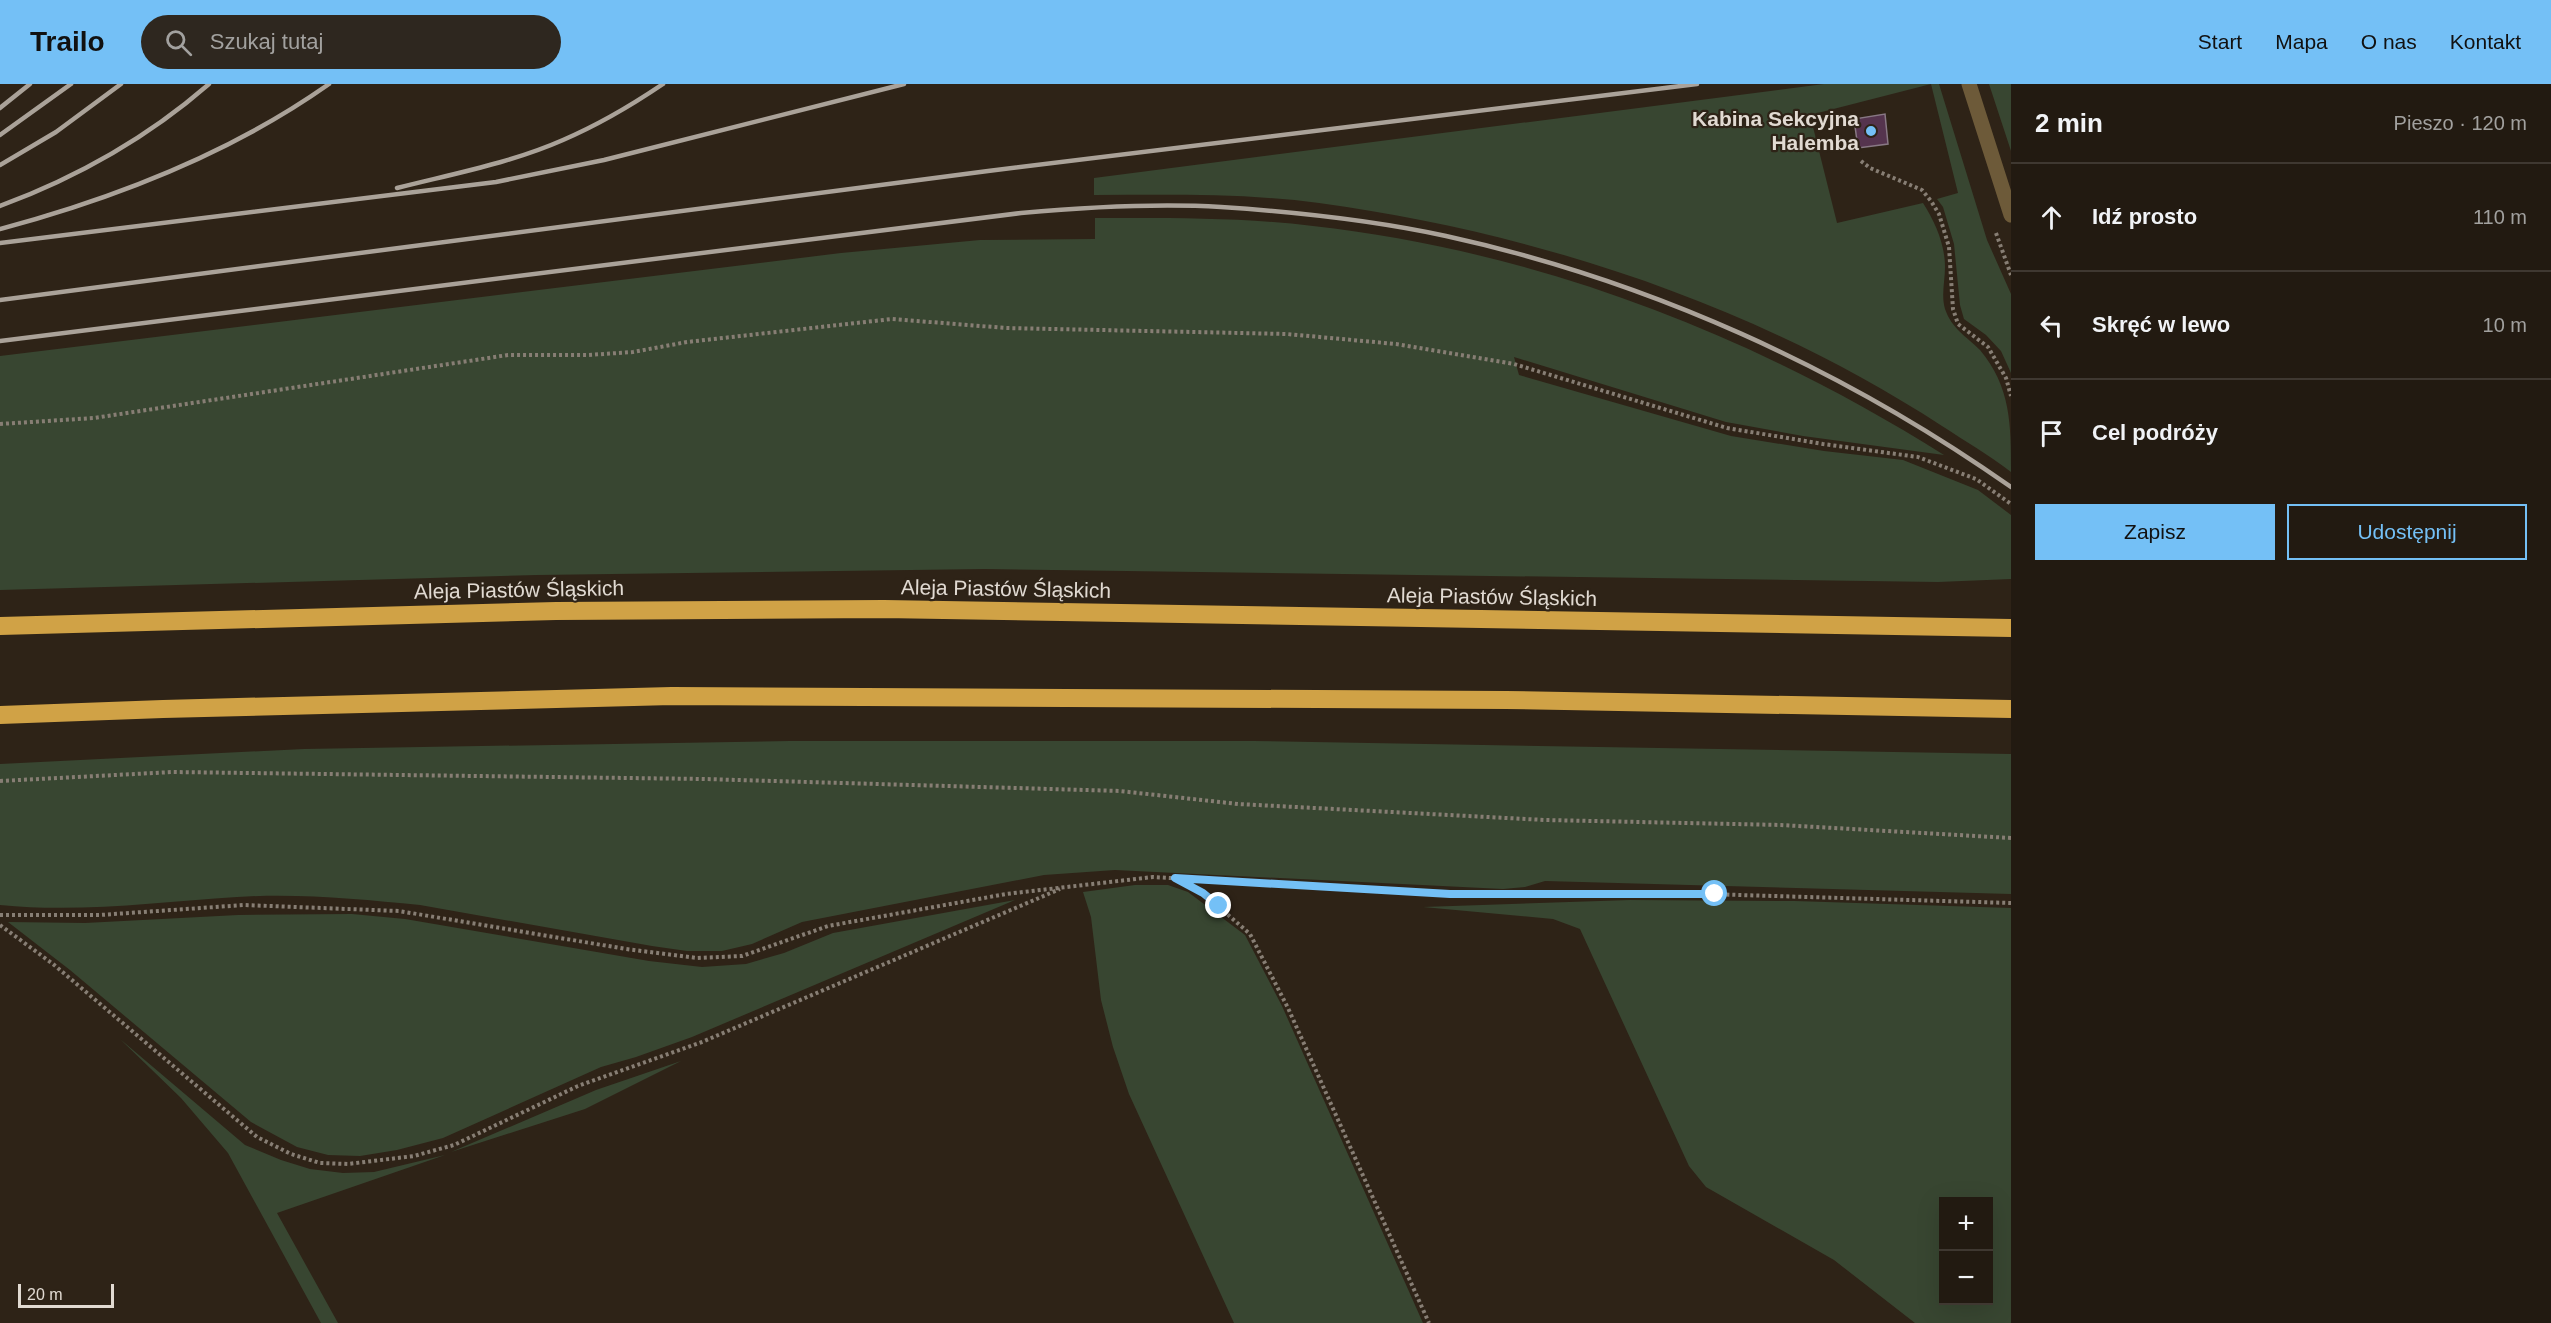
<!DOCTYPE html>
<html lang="pl">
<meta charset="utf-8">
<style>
:root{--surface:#221a11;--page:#2e271f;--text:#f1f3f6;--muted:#a2a19f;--line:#3f3831;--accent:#74c0f6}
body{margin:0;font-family:Arial,sans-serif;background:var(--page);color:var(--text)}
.controls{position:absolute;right:18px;bottom:18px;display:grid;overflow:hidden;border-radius:0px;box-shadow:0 6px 24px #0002}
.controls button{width:54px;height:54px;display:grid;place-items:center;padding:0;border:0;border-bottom:2px solid var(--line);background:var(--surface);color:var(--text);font:30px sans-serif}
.scale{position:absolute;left:18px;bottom:15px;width:96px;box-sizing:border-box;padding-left:6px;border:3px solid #e1dad2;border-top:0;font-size:16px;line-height:21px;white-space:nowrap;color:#e1dad2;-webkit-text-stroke:4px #2e2317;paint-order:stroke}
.stop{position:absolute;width:18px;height:18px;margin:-14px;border:4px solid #74c0f6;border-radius:50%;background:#fff}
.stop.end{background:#74c0f6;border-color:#fff;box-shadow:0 2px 6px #0008}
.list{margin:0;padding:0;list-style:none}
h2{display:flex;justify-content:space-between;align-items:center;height:78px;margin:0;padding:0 24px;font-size:26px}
h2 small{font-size:20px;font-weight:400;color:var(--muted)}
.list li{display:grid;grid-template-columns:39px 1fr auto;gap:18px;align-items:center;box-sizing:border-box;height:108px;padding:0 24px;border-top:2px solid var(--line)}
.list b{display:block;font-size:22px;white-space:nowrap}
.list em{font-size:20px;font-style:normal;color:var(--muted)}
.actions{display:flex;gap:12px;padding:18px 24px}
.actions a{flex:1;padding:14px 0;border:2px solid var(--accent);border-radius:0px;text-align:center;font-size:21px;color:var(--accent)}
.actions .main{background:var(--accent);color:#111}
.icon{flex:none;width:33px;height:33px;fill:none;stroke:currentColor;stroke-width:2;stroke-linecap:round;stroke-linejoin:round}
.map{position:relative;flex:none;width:2011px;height:1239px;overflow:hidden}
header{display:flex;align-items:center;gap:36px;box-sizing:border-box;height:84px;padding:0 30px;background:var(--accent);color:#111}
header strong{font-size:28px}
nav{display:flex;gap:33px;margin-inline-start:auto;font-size:21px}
.search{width:420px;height:54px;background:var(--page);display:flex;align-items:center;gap:15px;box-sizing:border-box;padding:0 21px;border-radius:33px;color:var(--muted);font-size:22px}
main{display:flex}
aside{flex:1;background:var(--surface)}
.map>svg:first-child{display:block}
</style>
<header>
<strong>Trailo</strong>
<div class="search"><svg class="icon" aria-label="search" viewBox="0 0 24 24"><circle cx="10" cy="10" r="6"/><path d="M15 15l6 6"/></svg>Szukaj tutaj</div>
<nav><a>Start</a><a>Mapa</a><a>O nas</a><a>Kontakt</a></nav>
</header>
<main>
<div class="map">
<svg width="2011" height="1239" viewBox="0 0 2011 1239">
<rect width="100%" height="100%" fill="#2e2317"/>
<path fill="#384631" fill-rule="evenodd" d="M1824 0H1939L1987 156 2011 210V289L2001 267 1986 251 1964 235 1960 221 1954 160 1943 123 1937 115 1958 109 1931 0 1810 31 1837 139 1923 119C1935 138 1945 160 1945 183 1945 197 1941 211 1945 225 1952 245 1966 252 1980 266 2011 303 2011 341 2011 388 1989 371 1965 357 1942 342 1756 221 1538 149 1319 119 1245 109 1169 111 1094 111V94Z
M1989 0H2011V67Z
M1095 134C1167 134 1240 133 1313 142 1537 167 1754 251 1944 371L1803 352 1726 338 1514 273 1519 291 1731 352 1824 367 1903 376 1978 406 2011 431V495L1938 498 985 485 537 491 0 506V272L841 169 980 156 1095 155Z
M790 657H1253L2011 670V810L1545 797 1525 803 1503 805 1115 786 1044 791 802 838 752 860 722 867H687L652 862 420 821C360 815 298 809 237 813 159 818 79 829 0 821V680L304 665Z
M1135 801H1168L1188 808 1245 851 1282 922 1423 1239H1234L1129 1010 1113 963 1101 916 1091 833 1083 808Z
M1015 816 692 953 636 973 601 983 443 1054 397 1066 360 1072 328 1071 297 1063 251 1038 70 886 8 838 85 839 238 831 352 830 405 835 649 877 702 883 746 880 784 869 833 849Z
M1630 816 1795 817 2011 824V1239H1915L1834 1176 1706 1103 1689 1082 1580 845 1553 835 1423 823ZM1944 1118H1988V1216H1944Z
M120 955 245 1061 281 1076 310 1085 343 1089 374 1088 445 1071 277 1129 338 1239H321L228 1069 181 1014Z
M681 977 585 1025 451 1068 596 1006Z"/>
<path fill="#55344e" stroke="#887884" stroke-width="1.5" d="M1885 30 1888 60 1858 64 1854 35Z"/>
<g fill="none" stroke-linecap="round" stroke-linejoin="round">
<path stroke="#877e74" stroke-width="4" stroke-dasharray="3 3" stroke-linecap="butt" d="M1861 77 1870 84 1922 106 1931 117 1939 130 1949 163 1953 225 1958 240 1988 263 2006 294 2011 312
M1996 149 2011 191
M0 340 94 334 508 271H588L633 268 687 258 892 235 1006 244 1287 250 1396 260 1514 280 1727 344 1823 360 1918 373 1976 395 2011 420
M0 697 173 688 704 695 1120 707 1238 720 1545 736 1781 741 2011 754
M1179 796 1203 809 1250 850 1288 924 1429 1239
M0 831H100L244 821 399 827 626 865 697 874 742 872 828 842 1006 810 1153 793 1450 810 1672 809 2011 819
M0 841 53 880 257 1053 291 1070 320 1079 348 1080 414 1072 454 1061 578 1002 702 958 1060 805"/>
<path stroke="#6d5a39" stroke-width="15" d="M1969 0 2011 131"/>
<path stroke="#d0a246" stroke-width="18" d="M0 542 556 527 884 525 2011 544
M0 631 163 625 672 612 1506 616 2011 625"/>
<path stroke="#aaa299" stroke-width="4.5" d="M0 24 30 0
M0 51 71 0
M0 81 56 48 121 0
M397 104C452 90 511 79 563 56 598 41 632 21 663 0
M0 122C78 93 146 55 209 0
M0 145C116 114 230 70 329 0
M0 159 496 98 604 76 904 0
M0 216 988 87 1697 0
M0 257 1021 129C1087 123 1154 119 1221 123 1296 128 1372 136 1446 152 1647 196 1842 284 2011 403"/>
</g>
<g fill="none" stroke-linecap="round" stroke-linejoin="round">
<path stroke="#74c0f6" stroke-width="8" d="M1219 822 1203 809 1175 794 1450 810H1715"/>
</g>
<circle fill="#74c0f6" stroke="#2e2317" stroke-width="2" cx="1871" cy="47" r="6"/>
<g text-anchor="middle" stroke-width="4.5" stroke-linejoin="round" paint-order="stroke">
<g font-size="21" font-weight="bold" fill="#e1dad2" stroke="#2e2317" text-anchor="end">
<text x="1859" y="42">Kabina Sekcyjna<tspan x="1859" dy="24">Halemba</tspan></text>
</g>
<g font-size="21" fill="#e1dad2" stroke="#2e2317">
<text transform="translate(1006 505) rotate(1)" y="7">Aleja Piastów Śląskich</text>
<text transform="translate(519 506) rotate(-1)" y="7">Aleja Piastów Śląskich</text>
<text transform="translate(1492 513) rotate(1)" y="7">Aleja Piastów Śląskich</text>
</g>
</g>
</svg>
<div class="controls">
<button>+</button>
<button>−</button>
</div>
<div class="scale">20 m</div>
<div class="stop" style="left:1715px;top:810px"></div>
<div class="stop end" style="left:1219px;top:822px"></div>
</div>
<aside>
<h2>2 min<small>Pieszo · 120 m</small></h2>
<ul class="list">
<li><svg class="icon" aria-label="ahead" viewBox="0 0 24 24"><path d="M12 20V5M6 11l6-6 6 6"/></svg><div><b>Idź prosto</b></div><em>110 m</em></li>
<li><svg class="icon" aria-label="left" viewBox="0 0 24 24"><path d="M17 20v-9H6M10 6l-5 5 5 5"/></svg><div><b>Skręć w lewo</b></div><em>10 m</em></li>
<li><svg class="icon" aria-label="arrive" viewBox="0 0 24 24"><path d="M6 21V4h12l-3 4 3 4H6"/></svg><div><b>Cel podróży</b></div></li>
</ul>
<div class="actions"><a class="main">Zapisz</a><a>Udostępnij</a></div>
</aside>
</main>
